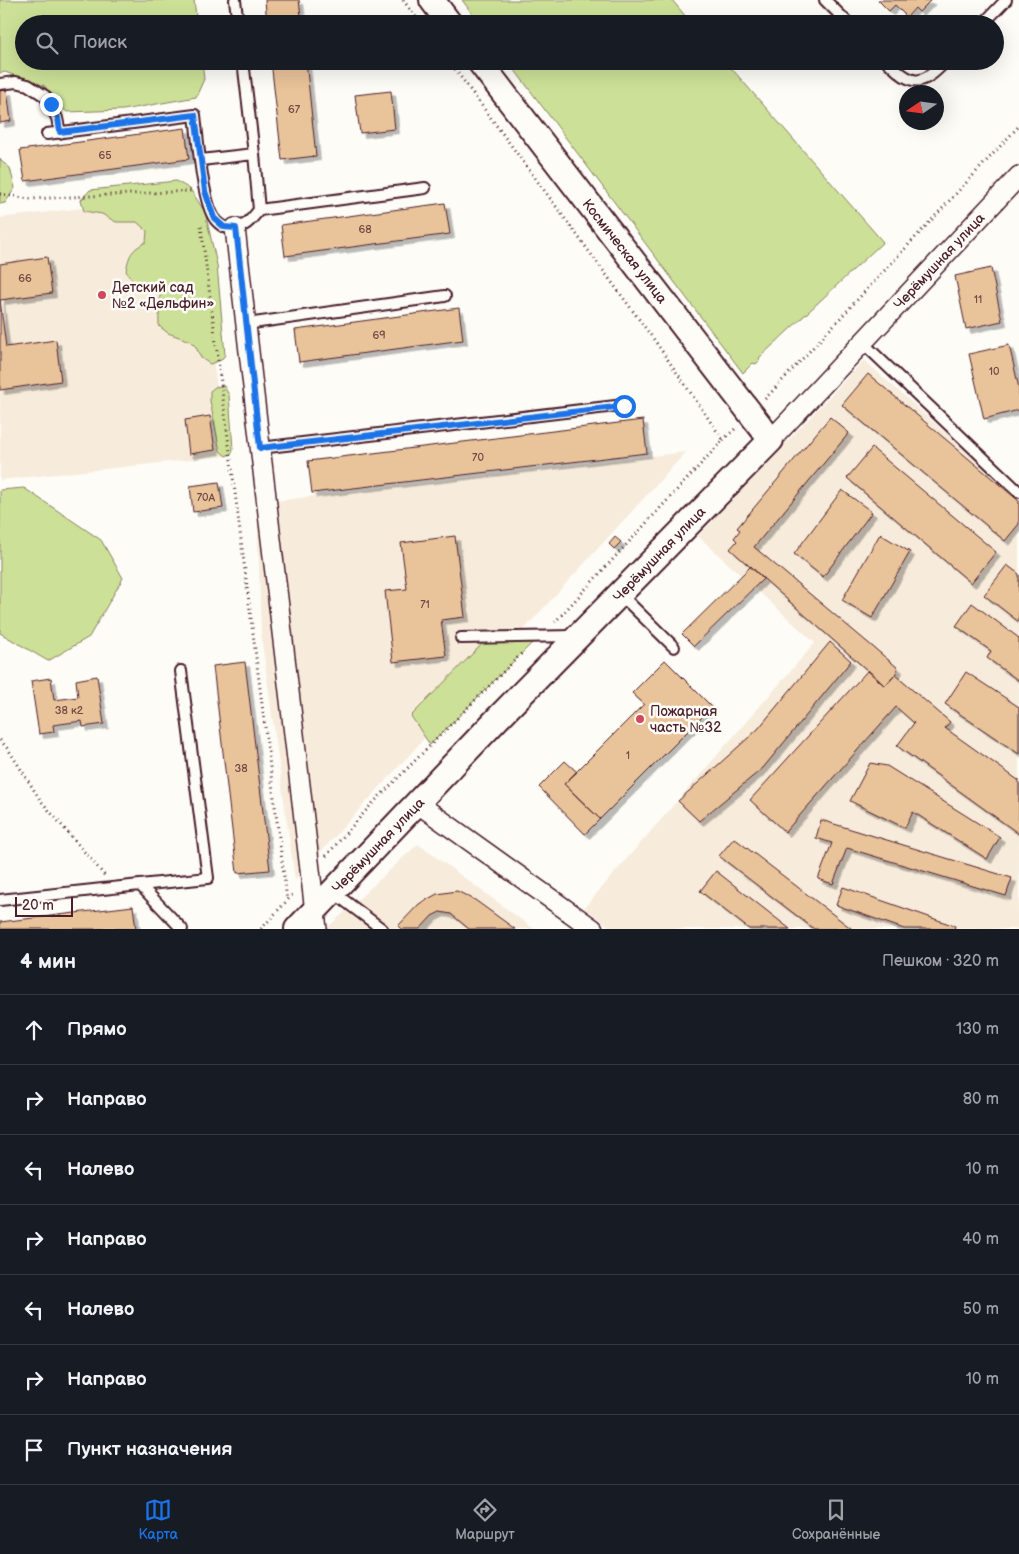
<!DOCTYPE html>
<html lang="ru">
<meta charset="utf-8">
<style>
:root{--surface:#171b24;--page:#242831;--text:#f1f3f6;--muted:#9ea1a6;--line:#363941;--accent:#1a73e8}
body{margin:0;font-family:"Balsamiq Sans",sans-serif;background:var(--page);color:var(--text)}
.compass{position:absolute;left:899px;top:85px;width:45px;height:45px;border-radius:50%;background:var(--surface);box-shadow:0 5px 20px #0002;rotate:257deg}
.scale{position:absolute;left:15px;bottom:12px;width:58px;box-sizing:border-box;padding-left:5px;border:2px solid #4a1f2b;border-top:0;font-size:14px;line-height:18px;white-space:nowrap;color:#4a1f2b;-webkit-text-stroke:4px #fdfcf7;paint-order:stroke}
.stop{position:absolute;width:15px;height:15px;margin:-11px;border:4px solid #1a73e8;border-radius:50%;background:#fff}
.stop.end{background:#1a73e8;border-color:#fff;box-shadow:0 1px 5px #0008}
.list{margin:0;padding:0;list-style:none}
h2{display:flex;justify-content:space-between;align-items:center;height:65px;margin:0;padding:0 20px;font-size:21px}
h2 small{font-size:16px;font-weight:400;color:var(--muted)}
.list li{display:grid;grid-template-columns:32px 1fr auto;gap:15px;align-items:center;box-sizing:border-box;height:70px;padding:0 20px;border-top:1px solid var(--line)}
.list b{display:block;font-size:19px;white-space:nowrap}
.list em{font-size:16px;font-style:normal;color:var(--muted)}
.icon{flex:none;width:28px;height:28px;fill:none;stroke:currentColor;stroke-width:2;stroke-linecap:round;stroke-linejoin:round}
.map{position:relative;flex:none;width:1019px;height:929px;overflow:hidden}
.search{position:absolute;background:var(--surface);box-shadow:0 5px 20px #0002;left:15px;right:15px;top:15px;height:55px;display:flex;align-items:center;gap:12px;box-sizing:border-box;padding:0 18px;border-radius:28px;color:var(--muted);font-size:19px}
.sheet{height:555px;background:var(--surface)}
nav{display:flex;justify-content:space-around;align-items:center;box-sizing:border-box;height:70px;border-top:1px solid var(--line);background:var(--surface);font-size:14px;color:var(--muted)}
nav a{display:grid;justify-items:center;gap:2px}
nav .on{color:var(--accent)}
.map>svg:first-child{display:block}
</style>
<div class="map">
<svg width="1019" height="929" viewBox="0 0 1019 929">
<defs>
<filter id="shadow"><feDropShadow dx="4.5" dy="4.5" stdDeviation="0" flood-color="#0004"/></filter>
</defs>
<rect width="100%" height="100%" fill="#fdfcf7"/>
<filter id="ink" filterUnits="userSpaceOnUse"><feTurbulence type="fractalNoise" baseFrequency=".02" numOctaves="2"/><feDisplacementMap in="SourceGraphic" scale="10" xChannelSelector="R" yChannelSelector="G"/><feConvolveMatrix kernelMatrix="1 2 1 2 8 2 1 2 1" color-interpolation-filters="sRGB"/></filter>
<g filter="url(#ink)">
<path fill="#f7ebdb" d="M191 195 226 456 0 480V218Z
M864 360 1019 498V929H613L584 908 815 643 698 536Z
M686 452 295 880 261 635 257 503Z
M418 844 534 929H326Z"/>
<path fill="#cce197" stroke="#8b8061" d="M0 0H194L197 24H24V61H202L204 79 196 97 123 110 67 112 52 99 45 86 5 72 0 73Z
M462 0H672L692 24H480Z
M508 61H725L883 242 759 358 760 360 756 364 753 363 743 373Z
M0 158 1 161 10 168 15 188 5 203 0 204Z
M176 181 190 189 205 212 217 265 225 355 221 360 210 364 201 358 196 347 190 341 168 333 159 326C158 314 161 304 160 293 151 287 153 290 144 288 135 287 131 278 126 271 129 255 131 250 146 242L147 231 137 222H116L102 214 84 211 81 200 90 190Z
M224 386 229 395 233 449 232 453 226 456 220 451 210 401V391L215 387Z
M24 488 101 540 123 578 89 637 48 661 0 633V490Z
M539 636 430 745 411 716 489 637Z"/>
<path fill="#e9c399" stroke="#4a1f2b" filter="url(#shadow)" d="M265 0H299L302 24H267Z
M878 0H931L919 12 915 8 907 17 895 5 889 11Z
M271 61H306L316 156 282 160Z
M7 90 11 121 0 123V91Z
M391 91 395 129 360 133 355 95Z
M185 128 189 159 25 181 20 150Z
M445 203 450 234 285 256 281 225Z
M47 257 52 293 0 300V264Z
M991 268 1002 321 966 329 955 276Z
M0 300 6 347 56 340 61 381 0 390Z
M459 308 463 340 299 362 295 330Z
M1009 345 1019 388V410L984 419 969 354Z
M868 374 1019 501V524L1005 541 842 405Z
M210 416 215 450 189 454 185 420Z
M830 417 849 433 754 547 898 668 895 675 885 686 730 549 737 541 734 538 740 530 737 528Z
M643 420 647 453 312 493 308 461Z
M872 448 996 552 971 583 847 478Z
M219 482 223 508 193 512 190 486Z
M842 490 872 512 823 577 794 554Z
M880 534 910 552 872 618 842 600Z
M455 536 465 617 441 620 446 656 393 662 385 591 407 589 401 543Z
M615 537 621 542 614 549 609 544Z
M1007 565 1019 574V622L984 595Z
M751 566 763 579 694 646 682 634Z
M972 603 1019 638V681L987 658 991 651 956 626Z
M830 642 851 661 763 768 699 821 678 801 758 729Z
M665 660 712 707 600 819 564 784 644 704 632 693Z
M245 662 270 870 237 873 213 666Z
M868 670 885 686 895 675 950 722 945 728 1018 780 1019 779V834L897 746 914 723 896 707 785 832 750 800Z
M966 672 1019 707V754L945 704Z
M97 676 104 724 83 727 82 721 53 725 54 732 39 734 31 681 51 678 54 700 78 697 76 680Z
M565 761 577 772 564 784 600 819 585 834 539 787Z
M870 763 887 766 1000 837 987 859 913 812 905 828 850 801Z
M821 820 1012 878 1006 896 847 848 833 884 818 879 832 843 816 838Z
M734 838 852 929H814L719 856Z
M716 871 790 929H749L700 891Z
M843 887 955 926 954 929H904L836 905Z
M457 891 475 900 515 929H469L451 914 440 912 432 916 420 929H401L398 926 419 904 437 894Z
M133 906 136 929H0V922Z"/>
<g fill="none" stroke-linecap="round" stroke-linejoin="round">
<defs>
<path id="service" d="M235 0 238 24
M825 0 849 24
M983 24 1006 0
M243 61 254 154
M887 61C913 87 921 87 946 61
M0 84 16 82 28 85 45 96 57 118 60 133
M47 134 195 115C198 140 202 201 215 219 217 222 221 225 224 227 244 229 247 225 259 210L254 154 201 160
M259 210 425 188
M246 324 445 296
M862 342 1019 492
M260 448 624 405
M620 594 674 647
M461 638 574 636
M140 885 208 878 181 671
M333 892 382 929
M0 900 140 885 182 929"/>
<path id="minor" d="M235 228 252 378 317 929
M771 440 1019 176
M417 803 593 929"/>
<path id="tertiary" d="M432 0 450 24
M297 929 497 719 771 440 479 61"/>
</defs>
<use href="#service" stroke="#4a1f2b" stroke-width="14"/>
<use href="#minor" stroke="#4a1f2b" stroke-width="22"/>
<use href="#tertiary" stroke="#4a1f2b" stroke-width="28"/>
<path stroke="#4a1f2b" stroke-width="3" stroke-dasharray="1 4" stroke-linecap="butt" d="M403 0 421 24
M449 61 655 341 723 440 555 622
M0 194 29 199 191 191
M201 226 287 900
M765 399 1019 126
M723 440 736 428
M0 740 8 749 41 801 105 876
M326 856 370 806 523 652
M261 929 294 893"/>
<use href="#service" stroke="#fdfcf7" stroke-width="10"/>
<use href="#minor" stroke="#fdfcf7" stroke-width="19"/>
<use href="#tertiary" stroke="#fdfcf7" stroke-width="24"/>
</g>
</g>
<g fill="none" stroke-linecap="round" stroke-linejoin="round" filter="url(#ink)">
<path stroke="#1a73e8" stroke-width="6" d="M51 104 58 118 60 132 195 115 205 191 214 218 224 227 236 228 260 448 624 406"/>
</g>
<g fill="#d1495b" stroke="#fdfcf7" stroke-width="2">
<circle cx="102" cy="295" r="5"/>
<circle cx="640" cy="719" r="5"/>
</g>
<g text-anchor="middle" stroke-width="5" stroke-linejoin="round" paint-order="stroke">
<g font-size="11" fill="#724846">
<text x="294" y="113">67</text>
<text x="105" y="159">65</text>
<text x="365" y="233">68</text>
<text x="25" y="282">66</text>
<text x="978" y="303">11</text>
<text x="379" y="339">69</text>
<text x="994" y="375">10</text>
<text x="478" y="461">70</text>
<text x="206" y="501">70А</text>
<text x="425" y="608">71</text>
<text x="69" y="714">38 к2</text>
<text x="628" y="759">1</text>
<text x="241" y="772">38</text>
</g>
<g font-size="14" fill="#4a1f2b" stroke="#fdfcf7">
<text transform="translate(625 251) rotate(52)" y="5">Космическая улица</text>
<text transform="translate(939 261) rotate(-47)" y="5">Черёмушная улица</text>
<text transform="translate(659 554) rotate(-46)" y="5">Черёмушная улица</text>
<text transform="translate(378 845) rotate(-46)" y="5">Черёмушная улица</text>
</g>
<g font-size="14" fill="#4a1f2b" stroke="#fdfcf7" text-anchor="start">
<text x="112" y="292">Детский сад<tspan x="112" dy="16">№2 «Дельфин»</tspan></text>
<text x="650" y="716">Пожарная<tspan x="650" dy="16">часть №32</tspan></text>
</g>
</g>
</svg>
<svg class="compass" viewBox="-18 -18 36 36"><path d="M0-13l5 13h-10z" fill="#e53935"/><path d="M0 13l5-13h-10z" fill="#9ea1a6"/></svg>
<div class="scale">20 m</div>
<div class="stop" style="left:624px;top:406px"></div>
<div class="stop end" style="left:51px;top:104px"></div>
<div class="search"><svg class="icon" aria-label="search" viewBox="0 0 24 24"><circle cx="10" cy="10" r="6"/><path d="M15 15l6 6"/></svg>Поиск</div>
</div>
<section class="sheet">
<h2>4 мин<small>Пешком · 320 m</small></h2>
<ul class="list">
<li><svg class="icon" aria-label="ahead" viewBox="0 0 24 24"><path d="M12 20V5M6 11l6-6 6 6"/></svg><div><b>Прямо</b></div><em>130 m</em></li>
<li><svg class="icon" aria-label="right" viewBox="0 0 24 24"><path d="M7 20v-9h11M14 6l5 5-5 5"/></svg><div><b>Направо</b></div><em>80 m</em></li>
<li><svg class="icon" aria-label="left" viewBox="0 0 24 24"><path d="M17 20v-9H6M10 6l-5 5 5 5"/></svg><div><b>Налево</b></div><em>10 m</em></li>
<li><svg class="icon" aria-label="right" viewBox="0 0 24 24"><path d="M7 20v-9h11M14 6l5 5-5 5"/></svg><div><b>Направо</b></div><em>40 m</em></li>
<li><svg class="icon" aria-label="left" viewBox="0 0 24 24"><path d="M17 20v-9H6M10 6l-5 5 5 5"/></svg><div><b>Налево</b></div><em>50 m</em></li>
<li><svg class="icon" aria-label="right" viewBox="0 0 24 24"><path d="M7 20v-9h11M14 6l5 5-5 5"/></svg><div><b>Направо</b></div><em>10 m</em></li>
<li><svg class="icon" aria-label="arrive" viewBox="0 0 24 24"><path d="M6 21V4h12l-3 4 3 4H6"/></svg><div><b>Пункт назначения</b></div></li>
</ul>
</section>
<nav>
<a class="on"><svg class="icon" aria-label="map" viewBox="0 0 24 24"><path d="M3 6l6-2 6 2 6-2v14l-6 2-6-2-6 2zM9 4v14M15 6v14"/></svg>Карта</a>
<a><svg class="icon" aria-label="directions" viewBox="0 0 24 24"><path d="M12 3l9 9-9 9-9-9zM9 14v-3h6M13 9l2 2-2 2"/></svg>Маршрут</a>
<a><svg class="icon" aria-label="saved" viewBox="0 0 24 24"><path d="M7 4h10v16l-5-4-5 4z"/></svg>Сохранённые</a>
</nav>
